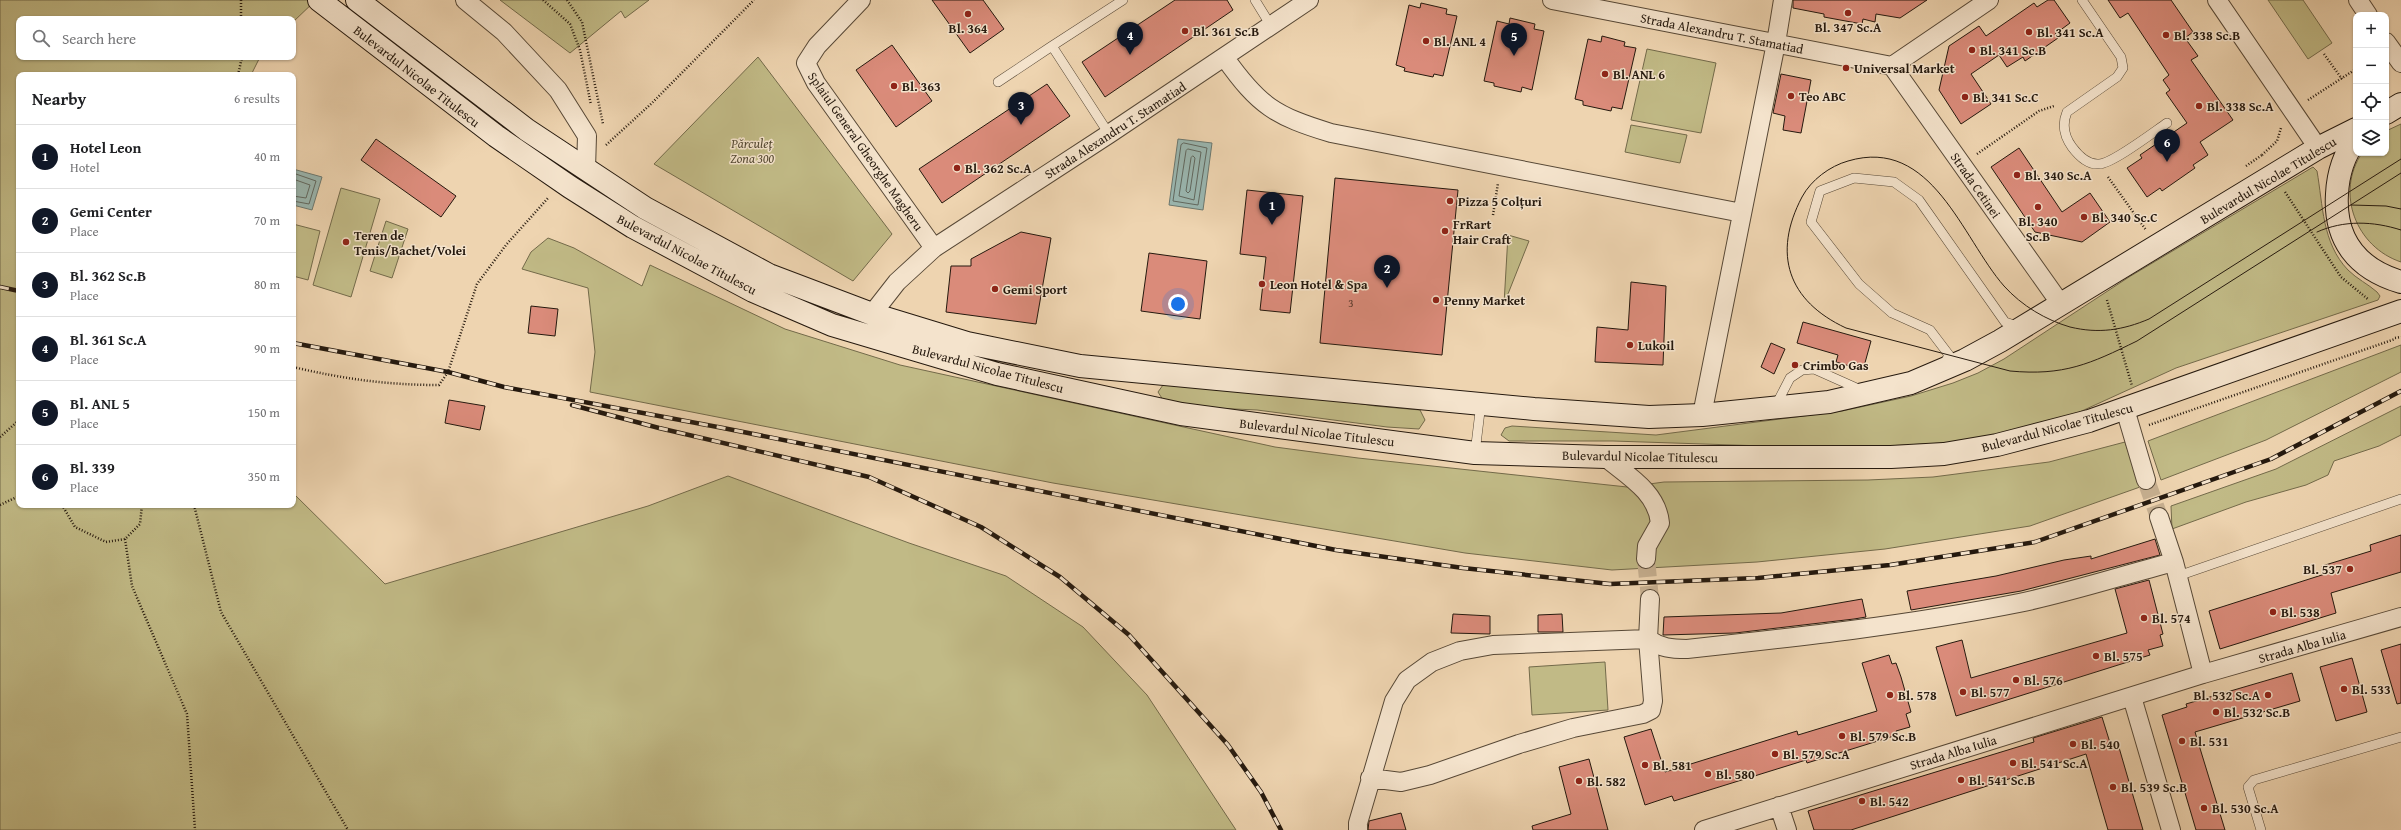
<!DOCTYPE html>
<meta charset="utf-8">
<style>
:root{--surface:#fff;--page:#f2f2f2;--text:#202124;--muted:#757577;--line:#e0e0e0;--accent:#111827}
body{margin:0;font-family:"Gentium Book Plus",serif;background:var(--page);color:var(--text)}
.controls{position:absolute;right:12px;top:12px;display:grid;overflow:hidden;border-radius:8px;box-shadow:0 1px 3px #0004}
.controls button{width:36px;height:36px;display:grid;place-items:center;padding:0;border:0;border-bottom:1px solid var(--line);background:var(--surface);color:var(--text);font:20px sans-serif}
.you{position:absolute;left:1178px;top:304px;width:14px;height:14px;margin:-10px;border:3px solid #fff;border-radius:50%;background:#1a73e8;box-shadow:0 0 0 6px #1a73e833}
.badge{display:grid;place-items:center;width:26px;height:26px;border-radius:50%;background:var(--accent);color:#fff;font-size:13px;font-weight:700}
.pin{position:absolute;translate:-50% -33px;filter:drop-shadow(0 1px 2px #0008)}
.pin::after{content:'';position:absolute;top:21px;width:14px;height:12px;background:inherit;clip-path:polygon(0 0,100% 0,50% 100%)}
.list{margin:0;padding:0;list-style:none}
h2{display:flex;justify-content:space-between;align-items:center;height:52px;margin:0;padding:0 16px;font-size:17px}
h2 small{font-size:13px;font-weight:400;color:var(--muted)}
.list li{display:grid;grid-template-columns:26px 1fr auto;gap:12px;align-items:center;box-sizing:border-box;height:64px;padding:0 16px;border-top:1px solid var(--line)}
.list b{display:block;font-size:15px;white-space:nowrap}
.list p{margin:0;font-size:13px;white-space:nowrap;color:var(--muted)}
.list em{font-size:13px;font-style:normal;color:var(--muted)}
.icon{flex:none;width:22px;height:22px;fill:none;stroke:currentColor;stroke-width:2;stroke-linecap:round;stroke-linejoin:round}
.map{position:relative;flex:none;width:2401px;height:830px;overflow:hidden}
.search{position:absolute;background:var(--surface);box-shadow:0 1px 3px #0004;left:16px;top:16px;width:280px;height:44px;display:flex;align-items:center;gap:10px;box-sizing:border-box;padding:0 14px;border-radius:8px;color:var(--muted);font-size:15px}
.panel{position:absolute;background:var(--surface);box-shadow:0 1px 3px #0004;left:16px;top:72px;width:280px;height:436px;border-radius:8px}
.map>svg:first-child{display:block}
</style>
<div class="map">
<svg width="2401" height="830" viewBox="0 0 2401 830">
<rect width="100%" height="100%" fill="#eed4b0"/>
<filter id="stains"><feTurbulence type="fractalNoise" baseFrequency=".005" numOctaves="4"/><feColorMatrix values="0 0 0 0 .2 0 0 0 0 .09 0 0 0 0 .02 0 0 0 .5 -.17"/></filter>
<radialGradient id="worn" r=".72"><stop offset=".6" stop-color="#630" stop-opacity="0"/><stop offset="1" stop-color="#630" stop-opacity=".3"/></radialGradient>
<path fill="#c1ba86" stroke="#736a4a" d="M0 0H316L293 22V19H19V57H260L251 75H19V505H293V493L385 584 648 506 728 476 909 543 1006 576 1083 627 1147 695 1236 830H0Z
M500 0H649L625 18 621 11 570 53Z
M2268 0H2303L2332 43 2308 59Z
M1647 49 1716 63 1701 133 1631 120Z
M758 57 892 234 853 281 654 164Z
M2401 124V262C2356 247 2335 193 2362 153H2386V131Z
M1631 125 1687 135 1680 163 1625 152Z
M2313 167 2317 171C2323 205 2322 243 2348 270 2357 279 2368 284 2377 292L2380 296 2378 300 2176 368 2073 415 2017 431 1961 442 1886 446H1764L1613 441H1509L1501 435 1505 428 1512 426 1656 435 1842 411 1911 396 1953 383 1978 373 2004 359 2129 277Z
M341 188 380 199 351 297 313 285Z
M386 221 408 229 392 278 370 271Z
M293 224 320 231 308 280 293 276Z
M1508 235 1529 241 1504 304Z
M548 238 574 248 642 286 650 265 785 329 900 365 1275 447 1358 458 1627 487 1664 482 1868 480 1933 477 2049 462 2125 442 2140 487 2030 526 1885 549 1757 562 1612 570 1465 553 1053 483 590 392 595 352 588 288 522 269 531 252Z
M2401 345V372L2266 440 2161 480 2148 441Z
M1163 385 1300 394 1375 406 1420 410 1425 420 1419 429 1387 427 1257 410 1212 408 1163 400 1158 392Z
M2401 406V435L2379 446 2334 461 2328 475 2306 485 2246 502 2172 529 2171 506 2276 469Z
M1605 662 1608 710 1532 715 1529 667Z"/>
<path fill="#9ab7b1" stroke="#6b7870" d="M1178 139 1212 143 1203 210 1169 205Z
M293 169 322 177 312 210 293 205Z"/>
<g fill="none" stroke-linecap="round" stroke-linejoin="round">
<path stroke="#606860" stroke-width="1" d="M1184 143 1207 148 1198 205 1173 201 1181 145Z
M1188 149 1201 152 1194 200 1179 196 1186 151Z
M1193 156 1195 158 1190 191 1188 193 1186 191 1191 158Z
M293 173 316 181 309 204 293 201
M293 179 310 185 306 198 293 196"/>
</g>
<path fill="#da8b7a" stroke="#25190e" d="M932 0H983L1004 29 970 53Z
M1175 0H1227L1233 10 1105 97 1082 62Z
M1793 0H1927L1900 18 1876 14 1875 22 1863 19 1862 24 1824 17V14L1793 8Z
M2048 0H2054L2070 23 2055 34 2058 38 2025 61 2023 57 2007 67 1999 55 1971 74 1991 104 1961 124 1939 90 1949 46 1979 26 1986 36 2034 3 2037 7Z
M2108 0H2171L2193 32 2185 38 2198 56 2191 60 2233 120 2200 142 2208 155 2193 165 2195 168 2162 191 2160 188 2147 197 2127 168 2142 158 2140 155 2187 123 2166 93 2170 90 2163 80 2169 75 2128 13 2120 18Z
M1421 3 1447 9 1446 14 1457 16 1443 76 1434 74 1433 77 1404 71 1405 68 1396 65 1409 5 1420 8Z
M1510 18 1535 24 1534 29 1544 31 1532 90 1522 87 1521 92 1494 86V83L1484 81 1497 21 1509 24Z
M1602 36 1625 42 1624 46 1636 48 1622 109 1612 107 1611 111 1583 105V101L1575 99 1588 39 1601 42Z
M892 45 932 101 896 127 856 70Z
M1781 74 1811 80 1801 133 1783 130 1785 116 1773 113Z
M1047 84 1070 116 942 203 919 169Z
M376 139 456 196 441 217 361 160Z
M2019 148 2062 212 2090 193 2110 222 2082 242 2035 232 1991 167Z
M1335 178 1458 190 1442 355 1320 343Z
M1247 190 1303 196 1290 313 1260 310 1266 257 1240 254Z
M1021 232 1051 238 1036 324 946 312 951 266H971V259Z
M1149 253 1207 261 1200 319 1141 311Z
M1631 282 1666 286 1663 365 1595 362 1597 327 1628 330Z
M531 306 558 309 555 336 528 333Z
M1803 322 1871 341 1863 370 1836 362 1838 355 1797 343Z
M1771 343 1785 349 1774 374 1761 367Z
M449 400 485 406 480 430 445 423Z
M2401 535V572L2331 593 2336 613 2220 649 2209 611 2325 574 2322 566 2371 551 2370 545Z
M2155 539 2160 555 2021 591 1911 610 1907 591 1996 576 2064 560 2091 556V559Z
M2149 580 2163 634 2160 635 2163 646 2148 650 2150 655 1956 716 1936 647 1962 640 1971 678 2127 633 2115 589Z
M1862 599 1866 617 1854 619 1735 633 1663 635 1664 617 1781 613Z
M1453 614 1490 616V634L1451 633Z
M1562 614 1563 632H1538V615Z
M2401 644V703L2397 704 2381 650Z
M1889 655 1892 664 1896 663 1901 677 1911 712 1906 714 1910 727 1896 731 1897 735 1807 763 1806 760 1674 801 1672 796 1645 805 1624 737 1651 729 1665 772 1797 731 1798 735 1877 711 1862 663Z
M2352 658 2367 712 2336 721 2320 667Z
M2292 673 2300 701 2195 732 2225 830H2196L2162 715 2187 707 2186 704Z
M2102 717 2111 746 2118 744 2143 830H2108L2086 754 1851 830H1814L1808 811 2034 742 2033 738Z
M1589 759 1608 830H1533L1532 826 1571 814 1559 767Z
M1401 813 1406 830H1368L1369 821Z"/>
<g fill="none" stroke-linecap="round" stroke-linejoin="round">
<path stroke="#c6af90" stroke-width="18" stroke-dasharray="18 9" stroke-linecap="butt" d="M2146 480 2159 517
M1646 559 1650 599"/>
<defs>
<path id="lane" d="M1255 0 1271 26
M2082 0 2121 57 2123 68 2117 77 2067 112C2062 124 2064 136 2072 147 2078 155 2088 165 2099 164 2112 164 2155 131 2167 123
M998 82 1052 46
M1109 134 1052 46 1123 0
M1944 365 1949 355 1930 330 1892 313 1859 284 1811 222 1820 191 1854 178 1894 182 1919 200 2005 322 2020 327
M1775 407 1790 378 1802 370 1814 369 1861 390
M1475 453 1481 403
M2178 576 2401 499
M2261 830 2248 787 2254 780 2401 737"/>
<path id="street" d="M465 0 504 32 558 90 587 136 586 169
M861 0 817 46 806 63 816 83 934 248
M1552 0 1892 66
M2217 0 2318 148
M2358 0 2368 15
M2386 42 2401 63
M1225 58C1259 106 1275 116 1331 133L1742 213
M1892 66 2060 303
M1892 66 1989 0
M872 314 897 282 934 248 1109 134 1309 0
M2125 409 2146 480
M1702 415 1776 43 1783 0
M1605 457C1628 476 1657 492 1660 523L1647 546 1646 559
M2159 517 2174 562 2203 674
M2132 697 2171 830
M1370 778 1401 782 1430 775 1519 744 1573 728 1643 714 1651 710 1653 701 1648 639 1650 599
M1779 806 1787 830
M1358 830V823L1394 701 1407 680 1432 662 1460 651 1493 645 1648 639C1661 648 1671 649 1687 649 1798 637 1909 625 2019 603 2072 592 2123 575 2174 562
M1704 830 2203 674 2401 617"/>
<path id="secondary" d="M319 0 496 136 570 187 633 227 753 291 832 325 997 374 1181 414 1475 453 1605 457H1891L1944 454 1997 445 2089 421 2401 311
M357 0 527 130 645 208 769 275 872 314 967 343 1080 366 1534 409 1649 417 1702 415 1829 402 1911 383 1965 360 2000 341 2318 148 2356 129
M2386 113 2401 104
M2356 139C2343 156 2338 173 2337 194 2334 240 2357 269 2401 282"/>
</defs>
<use href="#lane" stroke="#574836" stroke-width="10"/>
<use href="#street" stroke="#574836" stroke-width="20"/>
<use href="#secondary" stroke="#25190e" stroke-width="24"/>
<path stroke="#25190e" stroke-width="2.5" stroke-dasharray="1 2" stroke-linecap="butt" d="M241 0V19
M543 0 570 24 580 50 591 105
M567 0 582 22 603 124
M2324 54 2342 79
M238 75 242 57
M2308 100 2356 69
M606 145 652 103 754 0
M1977 154 2039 111 2054 106
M2262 155 2277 141 2281 128
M2246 166 2262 155
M2108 177 2146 230
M2285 192 2341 277 2369 300
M1493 215 1498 183
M2107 300 2132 386
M2395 338 2401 337
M293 367C344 379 387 385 439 385L448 372 477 284 506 245 549 197
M2149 425 2395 339
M0 437 19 420
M0 505 19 496
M62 505 75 527 106 542 125 539 140 524 142 505
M194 505 221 612 348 830
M125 539 132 586 187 714 195 830"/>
<use href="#lane" stroke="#f4e3cc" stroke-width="9"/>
<use href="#street" stroke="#f4e3cc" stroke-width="18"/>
<use href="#secondary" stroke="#f4e3cc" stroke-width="22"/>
<path stroke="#25190e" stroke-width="1" d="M2401 159 2149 319C2123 330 2099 334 2070 327 2046 320 2022 306 2004 286 1962 238 1932 136 1848 161 1830 166 1811 180 1802 197 1772 254 1788 301 1846 328L2010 371C2064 376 2090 364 2137 341L2401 173
M2351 205 2386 206 2401 209
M2317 232C2344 220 2373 221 2401 230"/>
<defs>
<path id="rail" d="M0 287 19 291
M293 343 448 372 504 387 723 428 1336 550 1463 568 1610 584 1758 578 1890 565 2035 542 2271 459 2401 391
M572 405 659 428 869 477 981 527 1060 577 1129 635 1228 745 1261 792 1281 830"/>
</defs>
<use href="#rail" stroke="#25190e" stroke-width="4.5"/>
<use href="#rail" stroke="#f4e3cc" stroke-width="3" stroke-dasharray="9" stroke-linecap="butt"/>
</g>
<g fill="#8f2418" stroke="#f4e3cc" stroke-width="1.5">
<circle cx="1848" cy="13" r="4"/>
<circle cx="968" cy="14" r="4"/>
<circle cx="1185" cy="31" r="4"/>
<circle cx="2029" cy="32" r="4"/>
<circle cx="2166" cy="35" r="4"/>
<circle cx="1426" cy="41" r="4"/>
<circle cx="1972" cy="50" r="4"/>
<circle cx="1846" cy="68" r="4"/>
<circle cx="1605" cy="74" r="4"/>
<circle cx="894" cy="86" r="4"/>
<circle cx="1791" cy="96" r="4"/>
<circle cx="1965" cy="97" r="4"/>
<circle cx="2199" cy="106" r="4"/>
<circle cx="957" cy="168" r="4"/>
<circle cx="2017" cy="175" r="4"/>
<circle cx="1450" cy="201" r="4"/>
<circle cx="2038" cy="207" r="4"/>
<circle cx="2084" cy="217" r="4"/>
<circle cx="1445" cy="231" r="4"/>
<circle cx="346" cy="242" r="4"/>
<circle cx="1262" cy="284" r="4"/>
<circle cx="995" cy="289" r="4"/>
<circle cx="1436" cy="300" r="4"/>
<circle cx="1630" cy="345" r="4"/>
<circle cx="1795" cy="365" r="4"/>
<circle cx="2350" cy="569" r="4"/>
<circle cx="2273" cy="612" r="4"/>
<circle cx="2144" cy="618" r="4"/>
<circle cx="2096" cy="656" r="4"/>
<circle cx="2016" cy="680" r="4"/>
<circle cx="2344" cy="689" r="4"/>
<circle cx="1963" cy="692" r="4"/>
<circle cx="1890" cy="695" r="4"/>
<circle cx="2268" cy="695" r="4"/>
<circle cx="2216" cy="712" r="4"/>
<circle cx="1842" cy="736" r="4"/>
<circle cx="2182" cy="741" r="4"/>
<circle cx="2073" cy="744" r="4"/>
<circle cx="1775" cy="754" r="4"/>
<circle cx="2013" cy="763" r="4"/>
<circle cx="1645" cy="765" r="4"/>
<circle cx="1708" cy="774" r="4"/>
<circle cx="1961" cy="780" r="4"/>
<circle cx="1579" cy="781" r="4"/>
<circle cx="2113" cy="787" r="4"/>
<circle cx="1862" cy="801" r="4"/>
<circle cx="2204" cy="808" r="4"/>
</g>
<g text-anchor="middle" stroke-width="3" stroke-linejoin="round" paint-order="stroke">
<g font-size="11" fill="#523629">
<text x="1351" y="307">3</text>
</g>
<g font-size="13" font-weight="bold" fill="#25190e" stroke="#f4e3cc" text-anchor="start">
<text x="1848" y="32" text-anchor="middle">Bl. 347 Sc.A</text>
<text x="968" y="33" text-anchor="middle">Bl. 364</text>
<text x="1193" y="36">Bl. 361 Sc.B</text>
<text x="2037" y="37">Bl. 341 Sc.A</text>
<text x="2174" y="40">Bl. 338 Sc.B</text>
<text x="1434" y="46">Bl. ANL 4</text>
<text x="1980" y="55">Bl. 341 Sc.B</text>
<text x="1854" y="73">Universal Market</text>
<text x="1613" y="79">Bl. ANL 6</text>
<text x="902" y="91">Bl. 363</text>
<text x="1799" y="101">Teo ABC</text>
<text x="1973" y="102">Bl. 341 Sc.C</text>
<text x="2207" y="111">Bl. 338 Sc.A</text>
<text x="965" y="173">Bl. 362 Sc.A</text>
<text x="2025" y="180">Bl. 340 Sc.A</text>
<text x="1458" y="206">Pizza 5 Colțuri</text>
<text x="2092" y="222">Bl. 340 Sc.C</text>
<text x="2038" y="226" text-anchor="middle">Bl. 340<tspan x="2038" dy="15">Sc.B</tspan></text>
<text x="1453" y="229">FrRart<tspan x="1453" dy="15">Hair Craft</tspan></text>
<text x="354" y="240">Teren de<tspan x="354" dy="15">Tenis/Bachet/Volei</tspan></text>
<text x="1270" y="289">Leon Hotel &amp; Spa</text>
<text x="1003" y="294">Gemi Sport</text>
<text x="1444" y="305">Penny Market</text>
<text x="1638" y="350">Lukoil</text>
<text x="1803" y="370">Crimbo Gas</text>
<text x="2342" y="574" text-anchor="end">Bl. 537</text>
<text x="2281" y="617">Bl. 538</text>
<text x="2152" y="623">Bl. 574</text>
<text x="2104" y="661">Bl. 575</text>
<text x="2024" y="685">Bl. 576</text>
<text x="2352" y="694">Bl. 533</text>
<text x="1971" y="697">Bl. 577</text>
<text x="1898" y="700">Bl. 578</text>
<text x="2260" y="700" text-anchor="end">Bl. 532 Sc.A</text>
<text x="2224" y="717">Bl. 532 Sc.B</text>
<text x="1850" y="741">Bl. 579 Sc.B</text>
<text x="2190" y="746">Bl. 531</text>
<text x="2081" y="749">Bl. 540</text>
<text x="1783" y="759">Bl. 579 Sc.A</text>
<text x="2021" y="768">Bl. 541 Sc.A</text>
<text x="1653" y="770">Bl. 581</text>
<text x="1716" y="779">Bl. 580</text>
<text x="1969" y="785">Bl. 541 Sc.B</text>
<text x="1587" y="786">Bl. 582</text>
<text x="2121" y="792">Bl. 539 Sc.B</text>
<text x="1870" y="806">Bl. 542</text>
<text x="2212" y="813">Bl. 530 Sc.A</text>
</g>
<g font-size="13" fill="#25190e" stroke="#f4e3cc">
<text transform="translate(1722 33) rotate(11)" y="5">Strada Alexandru T. Stamatiad</text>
<text transform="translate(417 76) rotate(38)" y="5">Bulevardul Nicolae Titulescu</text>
<text transform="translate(1115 130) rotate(-33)" y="5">Strada Alexandru T. Stamatiad</text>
<text transform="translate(866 151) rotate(55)" y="5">Splaiul General Gheorghe Magheru</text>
<text transform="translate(2268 180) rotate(-31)" y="5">Bulevardul Nicolae Titulescu</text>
<text transform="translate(1976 185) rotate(55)" y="5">Strada Cetinei</text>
<text transform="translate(687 254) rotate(28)" y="5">Bulevardul Nicolae Titulescu</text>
<text transform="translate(988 368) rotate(15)" y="5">Bulevardul Nicolae Titulescu</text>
<text transform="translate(2057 427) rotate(-15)" y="5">Bulevardul Nicolae Titulescu</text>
<text transform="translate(1317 432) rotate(7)" y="5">Bulevardul Nicolae Titulescu</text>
<text transform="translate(1640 456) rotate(1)" y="5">Bulevardul Nicolae Titulescu</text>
<text transform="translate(2302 646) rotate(-16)" y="5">Strada Alba Iulia</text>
<text transform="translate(1953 752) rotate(-17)" y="5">Strada Alba Iulia</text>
</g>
<g font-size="13" font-style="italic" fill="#544932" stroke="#f4e3cc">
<text x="752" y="148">Părculeț<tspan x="752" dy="15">Zona 300</tspan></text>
</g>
</g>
<rect width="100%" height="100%" filter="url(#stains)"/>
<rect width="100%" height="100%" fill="url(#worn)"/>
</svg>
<div class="controls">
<button>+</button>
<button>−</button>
<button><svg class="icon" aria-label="locate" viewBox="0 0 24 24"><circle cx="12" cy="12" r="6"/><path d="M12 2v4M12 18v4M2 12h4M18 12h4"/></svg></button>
<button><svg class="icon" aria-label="layers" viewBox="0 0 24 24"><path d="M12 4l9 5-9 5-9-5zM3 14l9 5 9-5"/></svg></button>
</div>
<div class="you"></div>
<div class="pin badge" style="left:1272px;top:225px">1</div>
<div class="pin badge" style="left:1387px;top:288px">2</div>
<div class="pin badge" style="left:1021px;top:125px">3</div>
<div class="pin badge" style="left:1130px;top:55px">4</div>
<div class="pin badge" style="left:1514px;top:56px">5</div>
<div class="pin badge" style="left:2167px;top:162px">6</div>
<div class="search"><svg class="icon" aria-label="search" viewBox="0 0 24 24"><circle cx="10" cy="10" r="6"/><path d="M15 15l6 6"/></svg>Search here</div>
<section class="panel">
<h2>Nearby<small>6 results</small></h2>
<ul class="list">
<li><span class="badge">1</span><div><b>Hotel Leon</b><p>Hotel</p></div><em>40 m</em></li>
<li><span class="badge">2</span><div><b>Gemi Center</b><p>Place</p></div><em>70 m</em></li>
<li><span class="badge">3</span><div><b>Bl. 362 Sc.B</b><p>Place</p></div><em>80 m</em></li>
<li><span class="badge">4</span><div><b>Bl. 361 Sc.A</b><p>Place</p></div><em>90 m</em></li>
<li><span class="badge">5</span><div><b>Bl. ANL 5</b><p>Place</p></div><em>150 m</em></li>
<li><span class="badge">6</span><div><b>Bl. 339</b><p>Place</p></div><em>350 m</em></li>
</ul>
</section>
</div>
